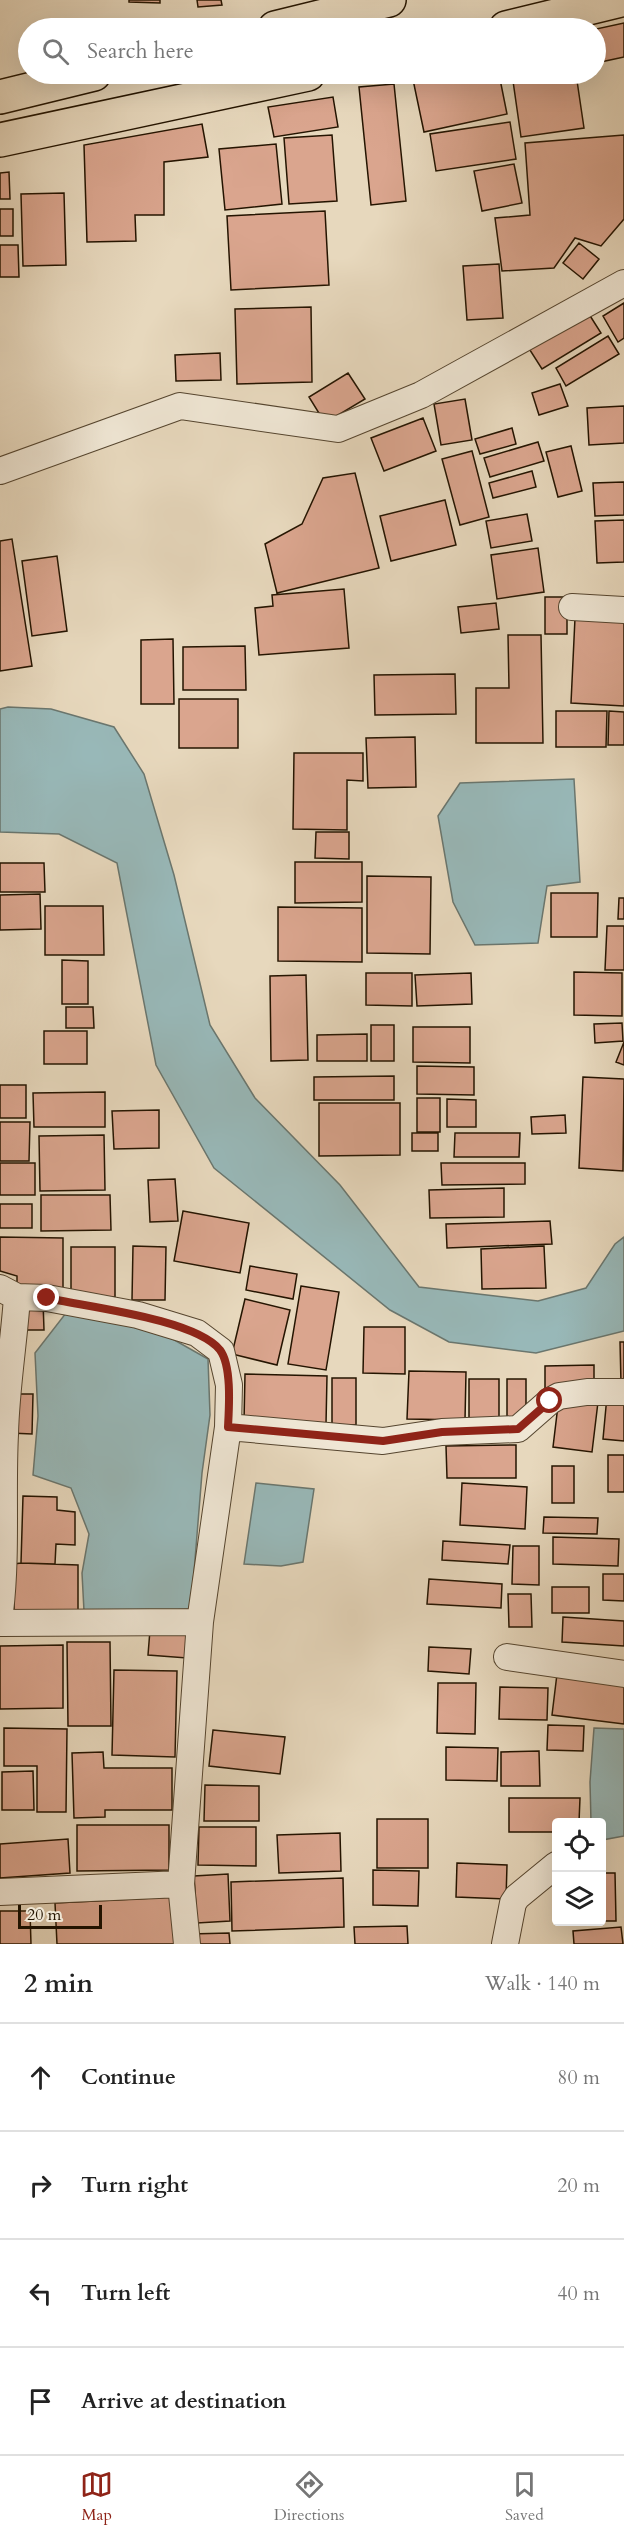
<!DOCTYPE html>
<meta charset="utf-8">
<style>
:root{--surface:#fff;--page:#f2f2f2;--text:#222;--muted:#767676;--line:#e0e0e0;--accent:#8f2418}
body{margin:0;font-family:Cardo,serif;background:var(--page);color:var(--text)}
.controls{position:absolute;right:18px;bottom:18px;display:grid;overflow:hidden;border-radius:6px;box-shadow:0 6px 24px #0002}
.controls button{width:54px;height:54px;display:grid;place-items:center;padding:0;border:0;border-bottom:2px solid var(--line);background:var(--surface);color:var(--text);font:30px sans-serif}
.scale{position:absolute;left:18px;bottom:15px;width:84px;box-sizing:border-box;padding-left:6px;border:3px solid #241400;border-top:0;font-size:16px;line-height:21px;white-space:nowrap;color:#241400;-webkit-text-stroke:4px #efe6d4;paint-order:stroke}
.stop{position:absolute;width:18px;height:18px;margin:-14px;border:4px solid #8f2418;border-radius:50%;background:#fff}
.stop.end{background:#8f2418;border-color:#fff;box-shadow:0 2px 6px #0008}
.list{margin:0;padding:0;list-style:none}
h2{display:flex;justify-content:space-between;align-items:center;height:78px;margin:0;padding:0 24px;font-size:26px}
h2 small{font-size:20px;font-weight:400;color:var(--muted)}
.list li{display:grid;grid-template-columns:39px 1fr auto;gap:18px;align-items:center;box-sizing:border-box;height:108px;padding:0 24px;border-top:2px solid var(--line)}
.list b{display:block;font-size:22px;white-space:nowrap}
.list em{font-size:20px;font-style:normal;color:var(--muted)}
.icon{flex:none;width:33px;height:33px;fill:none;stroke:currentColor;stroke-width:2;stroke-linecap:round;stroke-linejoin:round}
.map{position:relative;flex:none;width:624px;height:1944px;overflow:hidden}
.search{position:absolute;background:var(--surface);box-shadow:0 6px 24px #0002;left:18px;right:18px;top:18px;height:66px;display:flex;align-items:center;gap:15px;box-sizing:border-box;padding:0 21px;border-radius:33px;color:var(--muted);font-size:22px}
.sheet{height:510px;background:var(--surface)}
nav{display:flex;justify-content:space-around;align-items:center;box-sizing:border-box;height:84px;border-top:2px solid var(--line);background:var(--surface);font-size:16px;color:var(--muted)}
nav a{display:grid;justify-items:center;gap:3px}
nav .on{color:var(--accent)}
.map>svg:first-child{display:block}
</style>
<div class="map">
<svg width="624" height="1944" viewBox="0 0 624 1944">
<rect width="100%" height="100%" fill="#e7d8bd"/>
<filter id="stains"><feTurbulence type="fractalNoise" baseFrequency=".00333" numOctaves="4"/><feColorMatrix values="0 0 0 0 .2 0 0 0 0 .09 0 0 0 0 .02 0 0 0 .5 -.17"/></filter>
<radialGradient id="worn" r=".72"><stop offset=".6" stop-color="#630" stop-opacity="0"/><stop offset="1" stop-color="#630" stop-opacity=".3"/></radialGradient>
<path fill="#98b8b8" stroke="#6a766e" stroke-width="1.5" d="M8 707 51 709 114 727 144 774 174 875 210 1025 255 1098 340 1185 419 1287 538 1301 586 1288 615 1244 624 1237V1331L536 1353 449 1342 390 1310 214 1168 156 1065 117 863 59 834 0 832V709Z
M574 779 580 882 547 886 538 943 475 945 453 902 438 816 460 783Z
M66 1313 162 1333 208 1359 210 1415 202 1473 191 1609 154 1611H84L82 1573 89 1534 71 1488 33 1475 38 1416 35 1353Z
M256 1483 314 1489 303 1562 281 1566 244 1564Z
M594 1728 624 1729V1836L602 1840V1822H591L590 1782Z"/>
<path fill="#daa58e" stroke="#241400" stroke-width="1.5" d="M129 0H160V3L129 2Z
M197 0H221L222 5 198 7Z
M624 23V57L596 63V29Z
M421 74H499L507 114 424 132 412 75Z
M512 74H576L584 128 521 137Z
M394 84 406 201 371 205 359 87Z
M333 97 338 127 274 137 268 107Z
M510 122 516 159 436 171 430 134Z
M202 124 208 157 164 162V215H135L136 241 87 242 84 145Z
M332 135 337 201 289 204 284 138Z
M624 135V219L601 246 575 238 554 268 502 271 495 218 530 215 525 143Z
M276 144 282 204 225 210 219 149Z
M514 164 522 203 482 211 474 171Z
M9 172 10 199H0V173Z
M64 193 66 265 23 266 21 194Z
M0 209H13V236H0Z
M325 211 329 285 231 290 227 216Z
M579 243 599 259 583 279 563 263Z
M0 245H18L19 277H0Z
M499 264 503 318 467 320 463 266Z
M624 303V338L618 342 603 316Z
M311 307 312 382 237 384 235 309Z
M587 311 601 333 542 369 528 347Z
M608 336 619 354 566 386 556 368Z
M220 353 221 380 176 381 175 355Z
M348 373 365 399 325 423 309 397Z
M560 384 568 406 539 415 532 393Z
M465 399 472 440 441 445 434 404Z
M624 406V443L589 445 587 408Z
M423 418 436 451 384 471 371 438Z
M512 428 516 444 480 454 475 439Z
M538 442 544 461 490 477 484 458Z
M571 446 582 491 558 497 546 452Z
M472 451 489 517 460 525 442 459Z
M532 471 536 487 493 498 489 483Z
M355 473 379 568 277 593 265 544 302 524 323 478Z
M624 482V515L595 516 593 483Z
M445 500 456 545 391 561 380 516Z
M527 514 532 541 491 548 486 521Z
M624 520V562L597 563 595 521Z
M12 539 32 666 0 671V541Z
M538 548 544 592 497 599 491 555Z
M57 556 67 631 32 636 22 561Z
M344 589 349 648 259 655 255 608 273 606 272 595Z
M545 597H567V634H545Z
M496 603 499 629 461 633 458 607Z
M575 618 624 620V706L571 703Z
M508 635H541L543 743H476V688H509Z
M173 639 174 704H141V640Z
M245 646 246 690H183V647Z
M455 674 456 714 375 715 374 675Z
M179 699H238V748H179Z
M556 711H607L606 747H556Z
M609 711 624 712V745H608Z
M415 737 416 787 368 788 366 738Z
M294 753H363V781L347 780V830L293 829Z
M316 832H349V859L315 858Z
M295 862H362V902L295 903Z
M0 863H44L45 892H0Z
M367 876 431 877 430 954 367 953Z
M551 893H598L597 937H551Z
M40 894 41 929 0 930V895Z
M619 898H624V919H618Z
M45 906H103L104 955H45Z
M278 907 362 908V962L278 961Z
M607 926H624V970H605Z
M62 960 88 961V1004H62Z
M574 972 622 973V1016L574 1015Z
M366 973H412V1006L366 1005Z
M471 973 472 1004 417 1006 415 975Z
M306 975 308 1060 271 1061 270 976Z
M66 1007H93L94 1028H66Z
M622 1023 623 1041 595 1043 594 1024Z
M371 1025H394V1061H371Z
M413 1027H470V1063L413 1062Z
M44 1031H87V1064H44Z
M367 1034V1061H317V1035Z
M624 1042V1065L616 1062Z
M417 1066 474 1067V1095L417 1094Z
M394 1076V1100H314V1077Z
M583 1077 624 1079 623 1171 579 1168Z
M0 1085H26V1118H0Z
M105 1092V1127H34L33 1093Z
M417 1098H440V1132H417Z
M447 1099 476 1100V1127H447Z
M319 1103H400V1155L319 1156Z
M159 1110V1148L114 1149 112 1111Z
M565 1115 566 1133 532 1134 531 1117Z
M0 1122H30L29 1161H0Z
M412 1133H438V1151H412Z
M455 1133H520L519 1157H454Z
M104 1135 105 1190 40 1191 39 1136Z
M0 1163H35V1195H0Z
M441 1163H525V1184L442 1185Z
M175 1179 178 1221 150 1222 148 1180Z
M504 1188V1217L430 1218 429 1190Z
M41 1195H110L111 1230 41 1231Z
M0 1204H32V1228H0Z
M183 1211 249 1223 240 1273 174 1261Z
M550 1221 552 1244 447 1248 446 1224Z
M0 1237 63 1238V1293L17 1292V1276L0 1271Z
M133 1246 166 1247 165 1300H132Z
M544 1246 546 1288 482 1289 481 1249Z
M71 1247H115V1297H71Z
M250 1266 297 1274 293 1299 246 1290Z
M301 1286 339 1292 326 1370 288 1364Z
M245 1299 290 1310 277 1365 232 1354Z
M20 1301H43L44 1330H21Z
M364 1327H405V1374L363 1373Z
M620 1342H624V1382L621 1383Z
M594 1365V1389H545V1366Z
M409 1371 466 1372 465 1420 407 1419Z
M245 1374 327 1376 326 1424 244 1422Z
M332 1378H356V1425H332Z
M469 1379H499V1422H469Z
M507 1379H526V1419H507Z
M11 1394H33L32 1434 10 1433Z
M607 1396 624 1398V1441L603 1439Z
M559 1397 598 1402 592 1452 553 1447Z
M516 1445V1478H447L446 1446Z
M608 1455H624V1492H608Z
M552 1466H574V1503H552Z
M462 1483 527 1487 525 1529 460 1525Z
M23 1496 57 1497V1510L75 1512V1545L56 1544 55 1564 21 1563Z
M544 1517 598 1518 597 1534 543 1533Z
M553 1537 619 1539 618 1566 553 1564Z
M443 1541 510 1545 508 1564 442 1560Z
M513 1546H539V1585L512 1584Z
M21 1563 78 1565V1614H14V1564Z
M603 1574H624V1601L603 1600Z
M429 1579 502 1584 501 1608 427 1604Z
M552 1587H589V1613H552Z
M508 1594H531L532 1627H509Z
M563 1617 624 1621V1646L562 1642Z
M150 1630 189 1633 187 1658 148 1655Z
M67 1642H110L111 1726H68Z
M63 1645V1708L0 1709V1646Z
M429 1647 471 1649 469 1674 428 1671Z
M114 1670 177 1671 175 1757 112 1755Z
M557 1674 624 1682V1724L552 1715Z
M438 1683H476L475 1734 437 1733Z
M500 1687 548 1688 547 1720 499 1719Z
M548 1725 584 1726 583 1751 547 1750Z
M4 1728 67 1729 66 1812H37V1766H4Z
M213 1730 285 1737 280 1774 209 1766Z
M446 1747 498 1748 497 1781 446 1780Z
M539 1751 540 1786H501V1752Z
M103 1752 104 1768H172V1810H105V1817L74 1818 72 1753Z
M33 1771 34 1810H2V1772Z
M205 1785 259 1786V1821H204Z
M509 1798H580L579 1822H556V1832H509Z
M377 1819H428V1868H377Z
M77 1825H169V1870L77 1871Z
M199 1827H256V1866L198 1865Z
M340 1833 341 1871 279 1873 277 1835Z
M68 1839 70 1873 0 1878V1844Z
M457 1863 507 1865 506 1899 456 1897Z
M373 1870 419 1871 418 1906 373 1905Z
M602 1873H615L616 1921H602Z
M228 1874 230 1921 197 1923 194 1876Z
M343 1878 344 1927 232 1931 231 1882Z
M173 1897 175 1944H57L55 1903Z
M0 1911H30L31 1944H0Z
M407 1926 408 1944H355L354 1927Z
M621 1927 623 1944H574L573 1931Z
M229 1933 230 1944H191L190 1934Z"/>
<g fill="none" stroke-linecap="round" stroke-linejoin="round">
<defs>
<path id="minor" d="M0 471 180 406 338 429 421 395 624 283
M572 607 624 610
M0 1288 17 1297 47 1298 138 1315 197 1333 221 1351 229 1385 228 1427 200 1622 181 1884 187 1944
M228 1427 383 1441 442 1432 518 1429 550 1401 559 1396 587 1392H624
M0 1612C7 1553 2 1493 5 1434 6 1388 14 1342 17 1297
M0 1623 200 1622
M507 1657 624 1674
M0 1892 181 1884
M505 1944 513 1903 517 1897 556 1865"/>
<path id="trunk" d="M275 28 389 0
M506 28 621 0
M0 97 94 74
M0 140 308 74"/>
</defs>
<use href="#minor" stroke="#55452f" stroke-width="28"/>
<use href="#trunk" stroke="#241400" stroke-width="36"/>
<use href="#minor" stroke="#efe6d4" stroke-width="26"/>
<use href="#trunk" stroke="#e7d8bd" stroke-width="33"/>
</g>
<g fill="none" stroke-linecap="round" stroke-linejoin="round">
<path stroke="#8f2418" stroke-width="8" d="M47 1298C87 1307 195 1319 220 1350 232 1366 229 1408 228 1427L383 1441 442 1432 518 1429 550 1401"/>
</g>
<rect width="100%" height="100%" filter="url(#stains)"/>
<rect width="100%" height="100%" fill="url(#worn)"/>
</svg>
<div class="controls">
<button><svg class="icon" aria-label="locate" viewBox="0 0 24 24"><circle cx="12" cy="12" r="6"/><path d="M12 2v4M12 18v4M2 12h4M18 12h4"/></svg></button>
<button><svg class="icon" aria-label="layers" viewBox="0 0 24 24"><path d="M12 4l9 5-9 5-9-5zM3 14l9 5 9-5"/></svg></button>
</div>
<div class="scale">20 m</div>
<div class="stop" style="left:550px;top:1401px"></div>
<div class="stop end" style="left:47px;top:1298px"></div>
<div class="search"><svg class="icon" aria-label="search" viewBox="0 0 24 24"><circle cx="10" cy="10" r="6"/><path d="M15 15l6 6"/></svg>Search here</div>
</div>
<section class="sheet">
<h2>2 min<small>Walk · 140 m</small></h2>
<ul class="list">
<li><svg class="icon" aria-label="ahead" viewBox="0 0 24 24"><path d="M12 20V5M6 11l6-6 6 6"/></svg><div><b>Continue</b></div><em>80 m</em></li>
<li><svg class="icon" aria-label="right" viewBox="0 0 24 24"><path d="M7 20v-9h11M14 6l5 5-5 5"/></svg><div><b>Turn right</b></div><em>20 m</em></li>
<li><svg class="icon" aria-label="left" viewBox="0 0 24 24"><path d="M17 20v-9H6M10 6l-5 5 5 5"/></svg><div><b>Turn left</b></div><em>40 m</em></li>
<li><svg class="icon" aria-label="arrive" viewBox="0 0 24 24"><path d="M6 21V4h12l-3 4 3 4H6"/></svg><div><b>Arrive at destination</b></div></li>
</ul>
</section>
<nav>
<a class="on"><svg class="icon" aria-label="map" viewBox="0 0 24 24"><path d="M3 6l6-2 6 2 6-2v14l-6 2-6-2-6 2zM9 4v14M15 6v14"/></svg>Map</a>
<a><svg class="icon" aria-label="directions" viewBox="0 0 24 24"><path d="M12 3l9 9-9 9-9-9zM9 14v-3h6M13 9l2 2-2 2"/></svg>Directions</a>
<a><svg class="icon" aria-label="saved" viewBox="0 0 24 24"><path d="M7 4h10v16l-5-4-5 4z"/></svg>Saved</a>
</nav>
